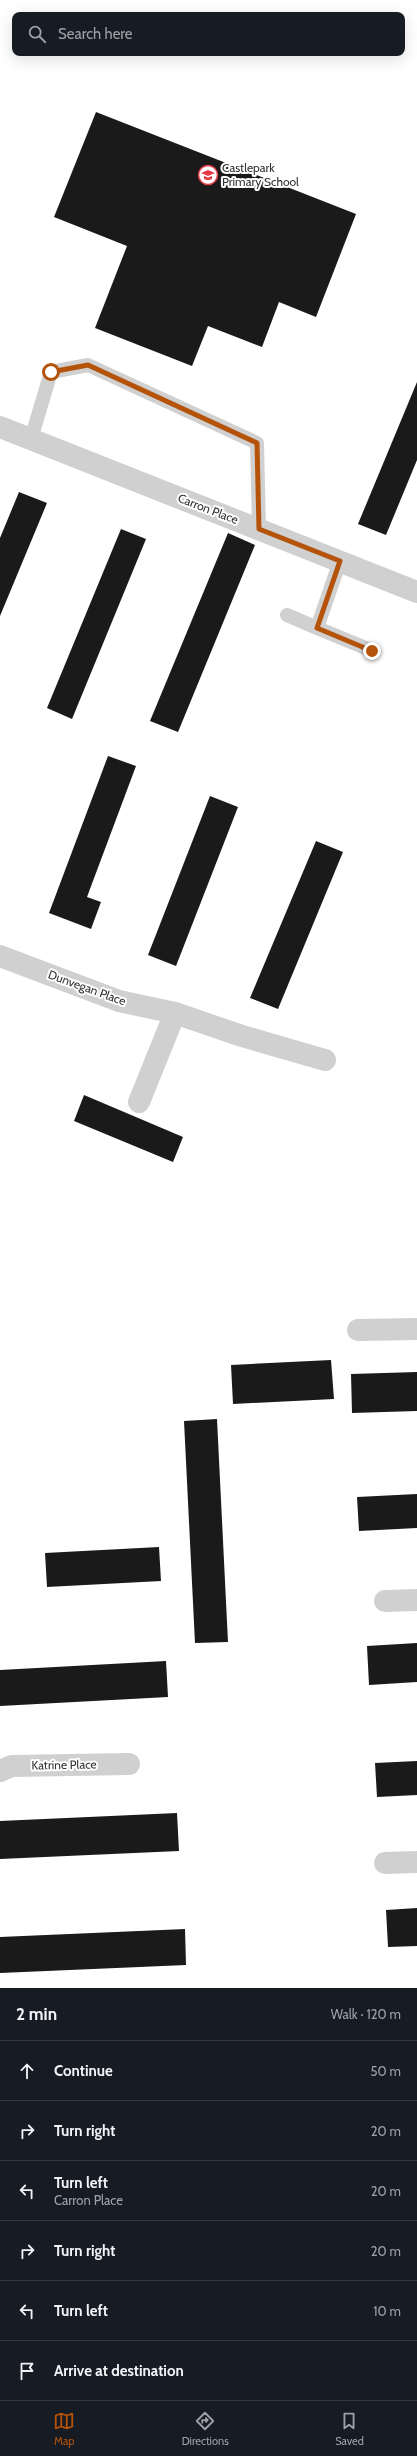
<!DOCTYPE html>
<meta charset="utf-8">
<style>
:root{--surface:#171b24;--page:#242831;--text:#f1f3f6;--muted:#9ea1a6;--line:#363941;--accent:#b45309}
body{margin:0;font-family:Cabin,sans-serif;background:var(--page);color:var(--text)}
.stop{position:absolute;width:12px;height:12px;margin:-9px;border:3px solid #b45309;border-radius:50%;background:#fff}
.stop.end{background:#b45309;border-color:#fff;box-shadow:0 1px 4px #0008}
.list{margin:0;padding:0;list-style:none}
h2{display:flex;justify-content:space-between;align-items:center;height:52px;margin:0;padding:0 16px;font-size:17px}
h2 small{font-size:13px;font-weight:400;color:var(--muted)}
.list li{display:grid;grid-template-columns:26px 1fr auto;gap:12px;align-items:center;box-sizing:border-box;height:60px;padding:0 16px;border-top:1px solid var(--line)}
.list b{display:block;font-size:15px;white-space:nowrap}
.list p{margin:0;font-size:13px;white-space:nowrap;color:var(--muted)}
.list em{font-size:13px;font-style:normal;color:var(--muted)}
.icon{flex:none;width:22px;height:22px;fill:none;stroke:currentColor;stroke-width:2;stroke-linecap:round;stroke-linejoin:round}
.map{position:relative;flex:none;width:417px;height:1988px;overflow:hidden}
.search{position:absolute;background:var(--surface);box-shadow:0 4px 16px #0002;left:12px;right:12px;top:12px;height:44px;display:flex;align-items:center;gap:10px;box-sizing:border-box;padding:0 14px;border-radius:8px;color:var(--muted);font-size:15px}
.sheet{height:412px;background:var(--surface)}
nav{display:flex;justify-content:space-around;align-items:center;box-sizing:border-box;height:56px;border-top:1px solid var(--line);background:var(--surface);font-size:11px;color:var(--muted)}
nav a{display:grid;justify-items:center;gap:2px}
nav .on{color:var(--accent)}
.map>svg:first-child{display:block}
</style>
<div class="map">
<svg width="417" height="1988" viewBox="0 0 417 1988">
<rect width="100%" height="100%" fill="#fff"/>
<path fill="#1a1a1a" d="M96 112 356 214 316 317 279 302 262 347 208 326 192 366 95 328 127 246 54 217Z
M417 382V460L386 535 358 524Z
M19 492 47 503 0 616V538Z
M121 529 146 539 72 719 47 708Z
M228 533 255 545 178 732 150 721Z
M108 756 136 766 87 897 101 902 91 929 49 913Z
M210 796 238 807 176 966 148 955Z
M316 841 343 852 278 1009 250 998Z
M84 1095 183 1137 173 1162 74 1121Z
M331 1360 334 1399 233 1404 231 1365Z
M417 1372V1411L352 1413 351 1374Z
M217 1419 228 1642 195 1643 184 1421Z
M417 1494V1528L359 1531 357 1497Z
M159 1547 161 1581 47 1587 45 1553Z
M417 1643V1682L369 1685 367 1646Z
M166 1661 168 1697 0 1706V1670Z
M417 1761V1795L377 1797 375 1763Z
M177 1813 179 1851 0 1859V1821Z
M417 1908V1946L388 1947 386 1910Z
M185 1929 186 1965 0 1973V1937Z"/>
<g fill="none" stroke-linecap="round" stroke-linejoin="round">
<path stroke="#d0d0d0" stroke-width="14" d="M31 439 51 372 88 365 257 443 259 529
M340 561 317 628 373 651
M287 615 317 628"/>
<path stroke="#d0d0d0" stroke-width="22" d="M0 427 417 592
M0 956 119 1001 175 1013 242 1036 325 1060
M139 1102 175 1013
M358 1330 417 1329
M385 1601 417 1600
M0 1771 12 1766 129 1764
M385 1863 417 1862"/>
</g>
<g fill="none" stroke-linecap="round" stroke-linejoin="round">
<path stroke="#b45309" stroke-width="5" d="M51 372 88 365 257 443 259 529 340 561 317 628 372 651"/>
</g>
<defs>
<symbol id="school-ring" viewBox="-11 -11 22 22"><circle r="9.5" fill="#fff" stroke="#e63946" stroke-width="1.5"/><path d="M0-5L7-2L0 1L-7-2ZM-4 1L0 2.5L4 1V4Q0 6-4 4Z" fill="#e63946"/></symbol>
</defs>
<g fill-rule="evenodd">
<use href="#school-ring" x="197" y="164" width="22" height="22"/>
</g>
<g text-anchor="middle" stroke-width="4" stroke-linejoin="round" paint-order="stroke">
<g font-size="12" fill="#333" stroke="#fff" text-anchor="start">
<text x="222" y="172">Castlepark<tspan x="222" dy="14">Primary School</tspan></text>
</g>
<g font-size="12" fill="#333" stroke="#fff">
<text transform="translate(208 509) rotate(21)" y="4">Carron Place</text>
<text transform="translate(87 988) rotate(20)" y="4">Dunvegan Place</text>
<text transform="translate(64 1765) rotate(-1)" y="4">Katrine Place</text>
</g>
</g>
</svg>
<div class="stop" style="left:51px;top:372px"></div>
<div class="stop end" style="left:372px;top:651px"></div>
<div class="search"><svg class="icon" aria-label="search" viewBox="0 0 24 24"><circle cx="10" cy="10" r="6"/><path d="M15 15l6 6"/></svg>Search here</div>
</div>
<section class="sheet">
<h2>2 min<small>Walk · 120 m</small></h2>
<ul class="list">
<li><svg class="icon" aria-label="ahead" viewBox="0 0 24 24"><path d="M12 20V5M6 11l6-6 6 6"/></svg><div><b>Continue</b></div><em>50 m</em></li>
<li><svg class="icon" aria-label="right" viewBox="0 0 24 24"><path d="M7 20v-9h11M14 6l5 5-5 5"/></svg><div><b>Turn right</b></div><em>20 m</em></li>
<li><svg class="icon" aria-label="left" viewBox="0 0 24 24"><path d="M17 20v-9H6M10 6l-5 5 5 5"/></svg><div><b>Turn left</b><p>Carron Place</p></div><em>20 m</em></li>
<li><svg class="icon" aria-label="right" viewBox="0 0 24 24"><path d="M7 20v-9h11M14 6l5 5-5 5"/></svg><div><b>Turn right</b></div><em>20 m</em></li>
<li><svg class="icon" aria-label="left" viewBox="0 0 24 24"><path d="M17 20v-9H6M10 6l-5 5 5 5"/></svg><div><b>Turn left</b></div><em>10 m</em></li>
<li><svg class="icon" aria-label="arrive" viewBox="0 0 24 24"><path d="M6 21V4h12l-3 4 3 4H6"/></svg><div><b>Arrive at destination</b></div></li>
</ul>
</section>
<nav>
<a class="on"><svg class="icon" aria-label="map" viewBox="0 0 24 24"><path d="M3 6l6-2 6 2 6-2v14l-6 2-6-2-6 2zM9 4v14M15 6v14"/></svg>Map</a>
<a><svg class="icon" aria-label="directions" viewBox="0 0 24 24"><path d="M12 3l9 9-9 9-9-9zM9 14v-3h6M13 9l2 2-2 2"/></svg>Directions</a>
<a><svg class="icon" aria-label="saved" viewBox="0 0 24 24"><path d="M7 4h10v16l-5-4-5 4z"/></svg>Saved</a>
</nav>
